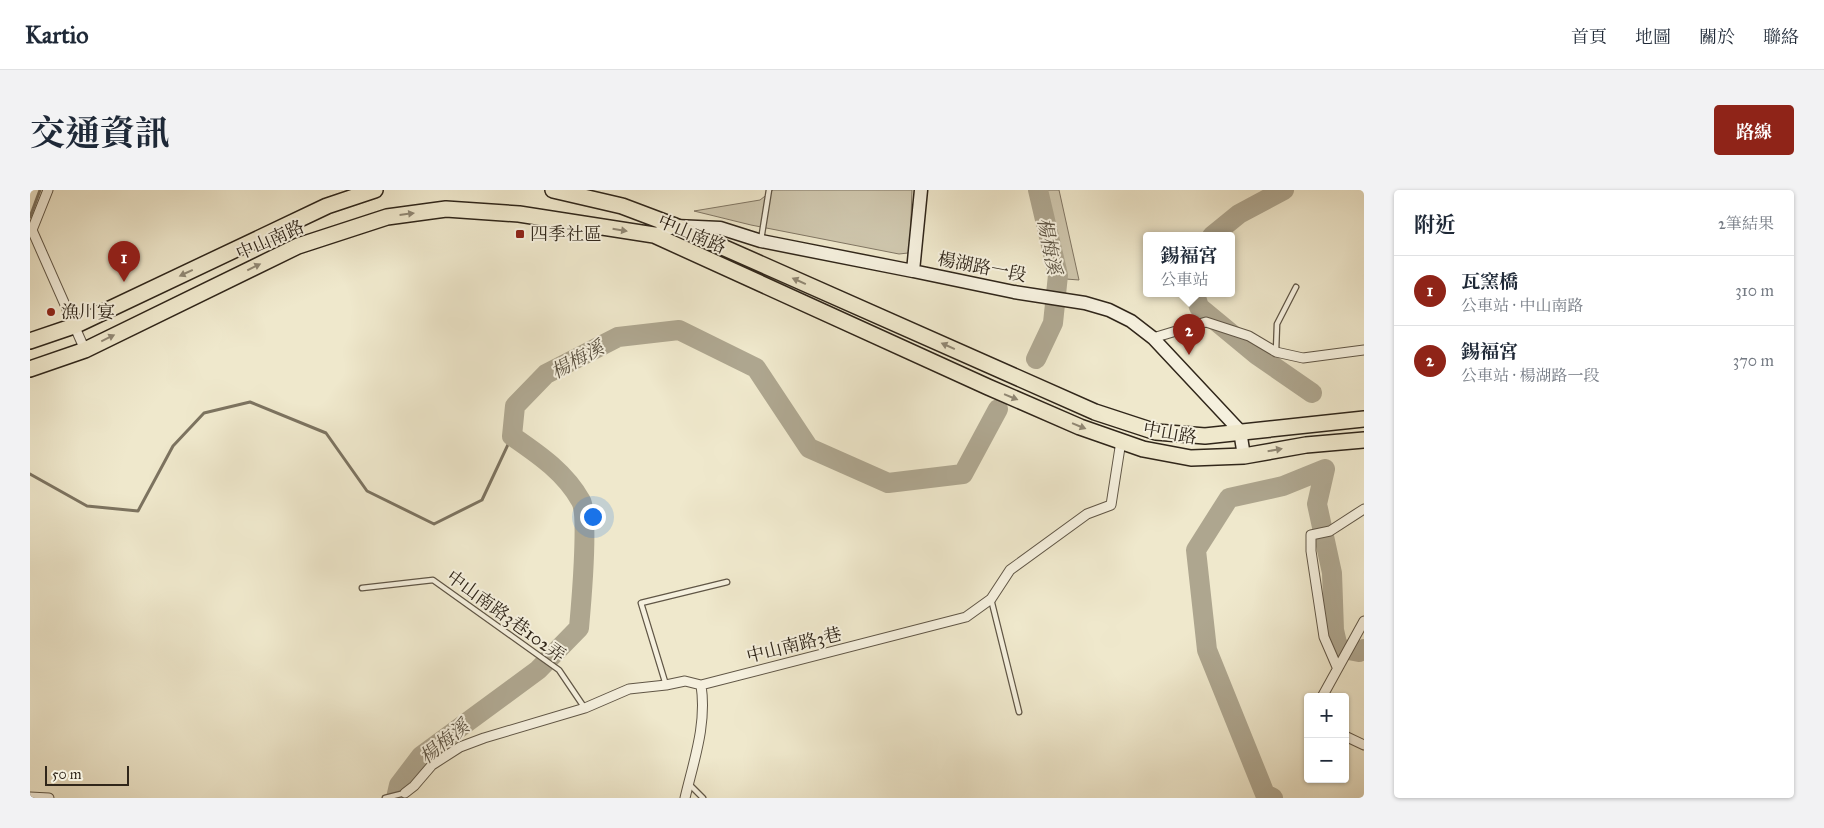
<!DOCTYPE html>
<html lang="zh-TW">
<meta charset="utf-8">
<style>
:root{--surface:#fff;--page:#f2f2f3;--text:#1f2937;--muted:#747a83;--line:#e0e1e3;--accent:#8f2418}
body{margin:0;font-family:"IM FELL Great Primer","Noto Serif TC",serif;background:var(--page);color:var(--text)}
.controls{position:absolute;right:15px;bottom:15px;display:grid;overflow:hidden;border-radius:5px;box-shadow:0 1px 4px #0004}
.controls button{width:45px;height:45px;display:grid;place-items:center;padding:0;border:0;border-bottom:1px solid var(--line);background:var(--surface);color:var(--text);font:25px sans-serif}
.scale{position:absolute;left:15px;bottom:12px;width:84px;box-sizing:border-box;padding-left:5px;border:2px solid #30261a;border-top:0;font-size:14px;line-height:18px;white-space:nowrap;color:#30261a;-webkit-text-stroke:4px #f5f0de;paint-order:stroke}
.you{position:absolute;left:562px;top:326px;width:18px;height:18px;margin:-12px;border:4px solid #fff;border-radius:50%;background:#1a73e8;box-shadow:0 0 0 8px #1a73e833}
.badge{display:grid;place-items:center;width:32px;height:32px;border-radius:50%;background:var(--accent);color:#fff;font-size:16px;font-weight:700}
.pin{position:absolute;translate:-50% -41px;filter:drop-shadow(0 1px 2px #0008)}
.pin::after{content:'';position:absolute;top:26px;width:18px;height:15px;background:inherit;clip-path:polygon(0 0,100% 0,50% 100%)}
.popup{position:absolute;left:1113px;top:42px;width:92px;height:65px;box-sizing:border-box;display:grid;place-content:center;border-radius:5px;background:var(--surface);filter:drop-shadow(0 1px 4px #0005);font-size:16px;white-space:nowrap;color:var(--muted)}
.popup b{font-size:19px;color:var(--text)}
.popup::after{content:'';position:absolute;left:50%;top:100%;margin-left:-10px;border:10px solid transparent;border-top-color:var(--surface)}
.list{margin:0;padding:0;list-style:none}
h2{display:flex;justify-content:space-between;align-items:center;height:65px;margin:0;padding:0 20px;font-size:21px}
h2 small{font-size:16px;font-weight:400;color:var(--muted)}
.list li{display:grid;grid-template-columns:32px 1fr auto;gap:15px;align-items:center;box-sizing:border-box;height:70px;padding:0 20px;border-top:1px solid var(--line)}
.list b{display:block;font-size:19px;white-space:nowrap}
.list p{margin:0;font-size:16px;white-space:nowrap;color:var(--muted)}
.list em{font-size:16px;font-style:normal;color:var(--muted)}
.map{position:relative;flex:none;width:1334px;height:608px;overflow:hidden;border-radius:5px}
header{display:flex;align-items:center;gap:30px;box-sizing:border-box;height:70px;padding:0 25px;background:var(--surface);border-bottom:1px solid var(--line)}
header strong{font-size:24px}
nav{display:flex;gap:28px;margin-inline-start:auto;font-size:18px}
.intro{display:flex;align-items:center;justify-content:space-between;box-sizing:border-box;height:120px;padding:0 30px}
h1{margin:0;font-size:35px}
.button{padding:12px 22px;border-radius:5px;background:var(--accent);color:#fff;font-size:18px;font-weight:700}
main{display:flex;gap:30px;padding:0 30px}
aside{flex:1;background:var(--surface);border-radius:5px;box-shadow:0 1px 4px #0004}
.map>svg:first-child{display:block}
</style>
<header>
<strong>Kartio</strong>
<nav><a>首頁</a><a>地圖</a><a>關於</a><a>聯絡</a></nav>
</header>
<div class="intro"><h1>交通資訊</h1><a class="button">路線</a></div>
<main>
<div class="map">
<svg width="1334" height="608" viewBox="0 0 1334 608">
<rect width="100%" height="100%" fill="#efe8cc"/>
<filter id="stains"><feTurbulence type="fractalNoise" baseFrequency=".004" numOctaves="4"/><feColorMatrix values="0 0 0 0 .2 0 0 0 0 .09 0 0 0 0 .02 0 0 0 .5 -.17"/></filter>
<radialGradient id="worn" r=".72"><stop offset=".6" stop-color="#630" stop-opacity="0"/><stop offset="1" stop-color="#630" stop-opacity=".3"/></radialGradient>
<path fill="#cfc7ae" stroke="#807664" d="M743 0H882L880 56 878 63 869 64 721 35 664 21 730 10Z
M1015 0H1029L1049 90 1036 89Z"/>
<g fill="none" stroke-linecap="round" stroke-linejoin="round">
<path stroke="#7c7360" stroke-width="3" d="M0 27 10 0
M0 284 57 316 108 321 143 256 174 223 220 212 296 243 337 301 404 334 452 310 482 246"/>
<path stroke="#aea68f" stroke-width="20" d="M1182 46 1209 24 1254 0
M1165 104 1169 117 1227 165 1282 203
M1006 169 1023 133 1028 85 1008 0
M1295 279 1287 314 1302 383 1304 440 1308 458 1329 462 1334 459
M366 608 369 595 391 566 508 480 549 438C551 416 559 326 551 311 535 282 508 264 482 246L485 216 516 184 588 147 649 140 726 178 779 258 858 293 933 284 968 219
M1243 608 1235 604 1177 460 1166 360 1199 308 1253 296 1295 279"/>
<defs>
<path id="lane" d="M731 50 739 0
M1246 161 1247 134 1266 97
M332 398 403 390 529 480 554 517
M961 409 989 522
M636 495 611 413 697 392
M659 594 673 608
M355 608 375 603"/>
<path id="street" d="M18 0 2 40 55 160
M1123 148 1176 132 1219 146 1246 162 1273 168 1334 160
M1307 477 1294 447 1281 361V345L1300 341 1334 319
M1292 507 1334 431
M1315 546 1334 555
M375 603 384 596 402 575 430 557 454 548 555 518 599 499 636 495 655 491 671 495 936 427 961 409 980 380 1057 324 1081 315 1091 251
M0 607 19 608
M655 608C664 570 677 534 671 495"/>
<path id="secondary" d="M891 0 883 81 984 102 1055 113 1079 120 1101 131 1123 148 1210 241 1214 266
M624 45 645 36 690 38 731 51 883 81"/>
<path id="primary" d="M523 0 592 16 645 36 1065 222 1126 242 1175 246 1334 229
M0 151 44 136 297 16 345 0
M0 179 55 160 268 56 357 27 416 19 489 24 624 45 958 197 1050 237 1113 259 1161 268 1214 266 1276 255 1334 250"/>
</defs>
<use href="#lane" stroke="#605646" stroke-width="7"/>
<use href="#street" stroke="#605646" stroke-width="11"/>
<use href="#secondary" stroke="#30261a" stroke-width="15"/>
<use href="#primary" stroke="#30261a" stroke-width="18"/>
<use href="#lane" stroke="#f5f0de" stroke-width="4.5"/>
<use href="#street" stroke="#f5f0de" stroke-width="9"/>
<use href="#secondary" stroke="#f5f0de" stroke-width="12"/>
<use href="#primary" stroke="#efe8cc" stroke-width="15"/>
</g>
<defs><path id="oneway-solid" d="M-6-.8H1V-3.2L6.5 0L1 3.2V.8H-6Z" transform="scale(1.25)"/></defs>
<g fill="#908773">
<use href="#oneway-solid" transform="translate(377 24) rotate(-7)"/>
<use href="#oneway-solid" transform="translate(590 40) rotate(9)"/>
<use href="#oneway-solid" transform="translate(224 77) rotate(-26)"/>
<use href="#oneway-solid" transform="translate(156 83) rotate(155)"/>
<use href="#oneway-solid" transform="translate(769 91) rotate(-156)"/>
<use href="#oneway-solid" transform="translate(78 148) rotate(-26)"/>
<use href="#oneway-solid" transform="translate(918 156) rotate(-156)"/>
<use href="#oneway-solid" transform="translate(981 207) rotate(22)"/>
<use href="#oneway-solid" transform="translate(1049 236) rotate(22)"/>
<use href="#oneway-solid" transform="translate(1245 260) rotate(-10)"/>
</g>
<g fill="#8f2418" stroke="#f5f0de" stroke-width="2">
<rect x="485" y="39" width="10" height="10" rx="2.5"/>
<circle cx="21" cy="122" r="5"/>
</g>
<g text-anchor="middle" stroke-width="4" stroke-linejoin="round" paint-order="stroke">
<g font-size="18" fill="#30261a" stroke="#f5f0de" text-anchor="start">
<text x="500" y="50">四季社區</text>
<text x="31" y="128">漁川宴</text>
</g>
<g font-size="18" fill="#30261a" stroke="#f5f0de">
<text transform="translate(662 44) rotate(23)" y="6">中山南路</text>
<text transform="translate(240 50) rotate(-24)" y="6">中山南路</text>
<text transform="translate(952 77) rotate(11)" y="6">楊湖路一段</text>
<text transform="translate(1140 243) rotate(10)" y="6">中山路</text>
<text transform="translate(476 426) rotate(36)" y="6">中山南路3巷102弄</text>
<text transform="translate(764 455) rotate(-14)" y="6">中山南路3巷</text>
</g>
<g font-size="19" font-style="italic" fill="#5c5343" stroke="#f5f0de">
<text transform="translate(1020 56) rotate(79)" y="7">楊梅溪</text>
<text transform="translate(547 169) rotate(-29)" y="7">楊梅溪</text>
<text transform="translate(414 551) rotate(-39)" y="7">楊梅溪</text>
</g>
</g>
<rect width="100%" height="100%" filter="url(#stains)"/>
<rect width="100%" height="100%" fill="url(#worn)"/>
</svg>
<div class="controls">
<button>+</button>
<button>−</button>
</div>
<div class="scale">50 m</div>
<div class="you"></div>
<div class="pin badge" style="left:94px;top:92px">1</div>
<div class="pin badge" style="left:1159px;top:165px">2</div>
<div class="popup"><b>錫褔宮</b>公車站</div>
</div>
<aside>
<h2>附近<small>2筆結果</small></h2>
<ul class="list">
<li><span class="badge">1</span><div><b>瓦窯橋</b><p>公車站 · 中山南路</p></div><em>310 m</em></li>
<li><span class="badge">2</span><div><b>錫褔宮</b><p>公車站 · 楊湖路一段</p></div><em>370 m</em></li>
</ul>
</aside>
</main>
